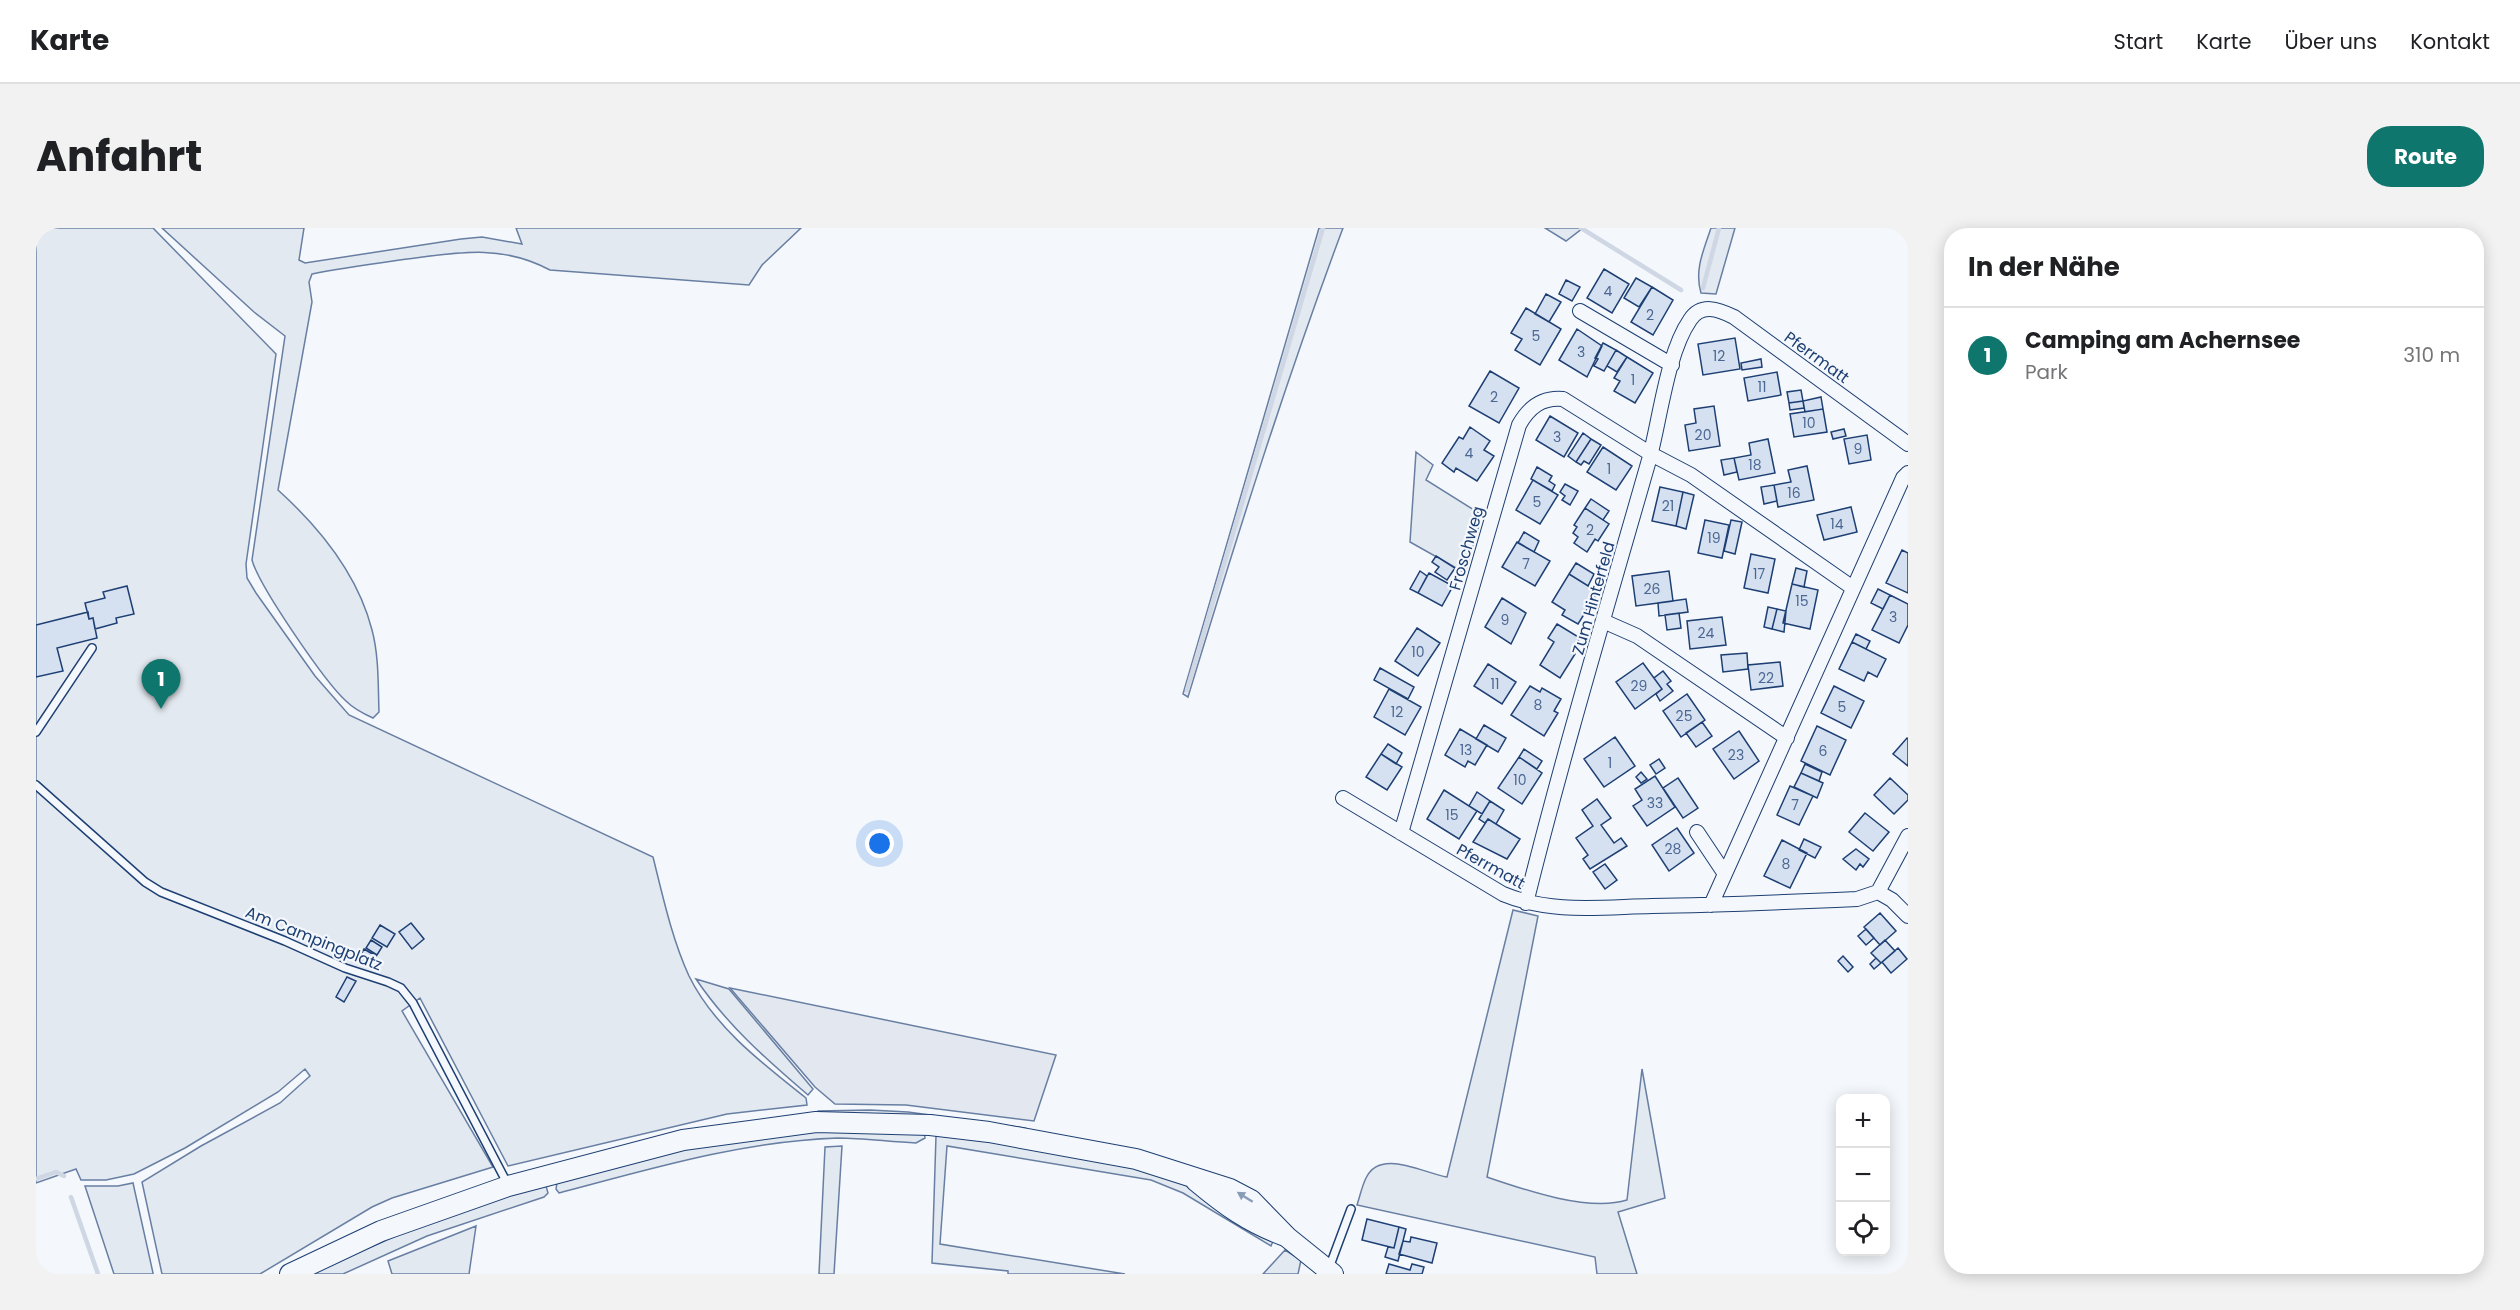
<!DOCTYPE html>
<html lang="de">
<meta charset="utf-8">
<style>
:root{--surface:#fff;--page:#f2f2f2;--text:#202124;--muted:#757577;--line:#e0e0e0;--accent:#0f766e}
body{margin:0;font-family:Poppins,sans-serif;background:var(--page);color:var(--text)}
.controls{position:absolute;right:18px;bottom:18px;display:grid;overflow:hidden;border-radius:12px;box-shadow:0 3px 15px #0003}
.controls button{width:54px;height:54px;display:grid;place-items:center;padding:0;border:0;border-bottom:2px solid var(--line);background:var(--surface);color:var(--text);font:30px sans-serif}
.you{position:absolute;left:844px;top:616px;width:21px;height:21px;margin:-15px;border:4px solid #fff;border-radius:50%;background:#1a73e8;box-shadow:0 0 0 9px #1a73e833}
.badge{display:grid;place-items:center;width:39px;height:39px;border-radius:50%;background:var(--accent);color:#fff;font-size:20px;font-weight:700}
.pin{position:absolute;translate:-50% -50px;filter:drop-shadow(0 2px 3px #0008)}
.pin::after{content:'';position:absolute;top:32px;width:21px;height:18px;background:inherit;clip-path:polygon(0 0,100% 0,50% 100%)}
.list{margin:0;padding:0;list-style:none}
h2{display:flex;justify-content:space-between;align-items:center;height:78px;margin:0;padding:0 24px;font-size:26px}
h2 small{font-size:20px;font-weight:400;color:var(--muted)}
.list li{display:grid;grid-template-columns:39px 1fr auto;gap:18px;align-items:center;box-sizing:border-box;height:96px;padding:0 24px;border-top:2px solid var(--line)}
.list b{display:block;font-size:22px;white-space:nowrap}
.list p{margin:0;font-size:20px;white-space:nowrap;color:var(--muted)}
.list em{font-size:20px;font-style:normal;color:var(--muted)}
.icon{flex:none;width:33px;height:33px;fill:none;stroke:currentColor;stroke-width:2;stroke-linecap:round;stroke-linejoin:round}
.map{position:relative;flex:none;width:1872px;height:1046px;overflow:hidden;border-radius:24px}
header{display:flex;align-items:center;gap:36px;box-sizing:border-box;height:84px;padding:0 30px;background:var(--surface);border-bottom:2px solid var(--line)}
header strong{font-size:28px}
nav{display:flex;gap:33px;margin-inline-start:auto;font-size:21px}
.intro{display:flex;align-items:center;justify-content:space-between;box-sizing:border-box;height:144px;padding:0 36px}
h1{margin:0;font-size:42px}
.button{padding:15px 27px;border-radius:24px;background:var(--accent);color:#fff;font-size:21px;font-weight:700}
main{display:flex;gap:36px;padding:0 36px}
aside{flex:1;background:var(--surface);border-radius:24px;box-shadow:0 3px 15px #0003}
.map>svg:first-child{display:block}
</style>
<header>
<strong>Karte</strong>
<nav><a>Start</a><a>Karte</a><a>Über uns</a><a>Kontakt</a></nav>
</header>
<div class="intro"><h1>Anfahrt</h1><a class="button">Route</a></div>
<main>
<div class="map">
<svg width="1872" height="1046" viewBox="0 0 1872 1046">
<rect width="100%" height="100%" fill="#f4f7fb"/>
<path fill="#e3e9f0" stroke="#687fa3" stroke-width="1.5" d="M0 0H117L240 126 210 336 211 350 220 365 279 448 313 487 617 629C627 669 636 711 653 748 678 799 727 836 770 870L771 877 691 886 472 938 384 770 366 783 457 939 356 970 336 979 224 1046H126L106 954 165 918 244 875 274 848 269 841 242 864 149 920 98 946 70 952H45L40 941 0 955Z
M126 0H268L263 32 269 35 425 11 446 9 486 16 480 0H765L726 37 713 57 514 42C463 15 419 25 364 32 335 36 305 40 276 46L273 54 276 74 242 262C283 299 322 347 336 402 343 428 342 457 343 484L337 490C328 486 318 481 310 473 289 454 223 358 216 332L249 108 218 84Z
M1283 0H1307C1249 155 1200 311 1152 469L1147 466Z
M1509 0H1547L1530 13Z
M1675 0H1699L1680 66 1665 65C1658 42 1668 21 1675 0Z
M1380 224 1397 237 1390 252 1446 287 1429 345 1374 314Z
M1477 682 1502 688 1451 949C1489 962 1552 984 1591 972L1606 841 1629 970 1582 984 1601 1046H1561L1559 1029 1321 977C1324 968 1326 958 1330 950 1344 920 1387 945 1411 949Z
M660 751 693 761 777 861 772 867C730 831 691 797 660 751Z
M834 882 872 884 989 900 986 903 787 886 783 883Z
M784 900 888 904 889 910 880 915C854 914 828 910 802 910 707 913 614 941 523 965L520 961 521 955 640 922Z
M903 906 974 916 1122 945 1151 958 1237 1013 1235 1018 1147 965 1115 952 911 918 904 1016 1089 1046H972V1043L896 1035 900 908Z
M806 918 798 1046H783L789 919Z
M97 955 117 1045V1046H78L49 958H82Z
M505 956 510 958 512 965 508 969 391 1008 307 1046H272L409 987Z
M440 998 433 1046H356L352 1033Z
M1249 1022 1265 1032 1262 1046H1227Z"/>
<path fill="#e3e8f0" stroke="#687fa3" stroke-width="1.5" d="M694 760 1020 827 998 893 870 877 799 876 779 859Z"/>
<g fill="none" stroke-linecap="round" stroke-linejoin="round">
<path stroke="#cfd7e4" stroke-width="4.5" d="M1545 0 1645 62
M1667 60 1683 0
M1151 462 1287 0
M0 951 20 944 28 948
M35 969 62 1046"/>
</g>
<path fill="#d5e0f0" stroke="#1d3f73" stroke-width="1.5" d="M1568 41 1593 56 1576 85 1551 70Z
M1600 50 1616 59 1603 79 1588 70Z
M1530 52 1544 59 1536 73 1523 66Z
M1616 59 1637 72 1617 107 1595 94Z
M1510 66 1525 74 1513 94 1499 86Z
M1490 80 1525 101 1504 137 1479 122 1486 111 1475 105Z
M1541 101 1566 118 1551 149 1523 132Z
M1699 110 1704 141 1667 147 1662 116Z
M1567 115 1580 122 1568 143 1558 138 1562 131 1559 130Z
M1580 122 1591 129 1581 144 1571 138Z
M1591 129 1617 145 1599 175 1578 163 1584 153 1578 150Z
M1725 131 1726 139 1706 142 1705 135Z
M1454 143 1483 160 1463 195 1433 178Z
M1741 144 1745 167 1712 173 1708 150Z
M1765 162 1767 173 1753 175 1751 164Z
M1785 169 1787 181 1769 184 1767 173Z
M1767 173 1768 180 1754 182 1753 175Z
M1678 178 1684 218 1653 223 1649 197 1660 195 1658 181Z
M1787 181 1791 204 1758 209 1754 186Z
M1514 188 1542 205 1528 229 1500 212Z
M1434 199 1454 213 1448 222 1458 228 1441 253 1420 240 1418 244 1406 235 1423 209 1427 211Z
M1808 201 1810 208 1797 211 1795 204Z
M1547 205 1555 211 1540 234 1532 228Z
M1831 207 1835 232 1813 236 1808 211Z
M1555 211 1565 217 1553 236 1548 233 1545 237 1540 234Z
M1732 211 1739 245 1703 252 1698 230 1715 227 1713 215Z
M1567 219 1596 238 1580 262 1551 244Z
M1698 230 1701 244 1688 247 1685 232Z
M1771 238 1778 272 1742 279 1738 257 1755 254 1752 242Z
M1501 239 1516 248 1513 253 1519 257 1516 263 1495 251Z
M1497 252 1522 267 1504 296 1480 282Z
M1529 256 1542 263 1534 277 1526 272 1529 268 1524 264Z
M1738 257 1741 273 1728 276 1725 259Z
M1624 259 1647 264 1640 298 1616 293Z
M1647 264 1658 267 1650 301 1640 298Z
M1555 271 1573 283 1567 292 1549 280Z
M1815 279 1821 304 1788 312 1781 287Z
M1549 280 1573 296 1562 313 1559 311 1551 324 1538 315 1542 309 1537 305 1541 299 1538 297Z
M1669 292 1693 297 1686 330 1662 325Z
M1695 292 1706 294 1699 326 1688 323Z
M1488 304 1503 313 1498 324 1482 315Z
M1481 314 1514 333 1499 358 1466 339Z
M1866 322 1872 325V365L1850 355Z
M1715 326 1739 331 1732 365 1708 360Z
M1400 328 1419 340 1411 352 1399 344 1403 339 1396 334Z
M1540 335 1558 346 1552 358 1533 346Z
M1760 340 1771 343 1768 359 1756 356Z
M1384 343 1391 348 1382 365 1374 361Z
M1633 343 1637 373 1600 378 1596 348Z
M1393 345 1417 358 1406 378 1382 365Z
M1533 346 1562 364 1542 396 1526 387 1529 382 1516 374Z
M1756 356 1782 362 1774 401 1747 395Z
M91 358 98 386 80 390 81 395 59 401 57 390 53 391 49 375 69 370 67 364Z
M1842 361 1854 367 1847 381 1835 375Z
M1854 367 1872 376V397L1863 415 1836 402Z
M1466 370 1490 385 1475 416 1449 399Z
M1650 371 1652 384 1623 388 1622 375Z
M1732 379 1741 381 1736 401 1728 399Z
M1741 381 1750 383 1748 404 1736 401Z
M52 384 53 391 57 390 61 410 21 420 27 443 0 449V397Z
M1643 385 1645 400 1631 402 1629 387Z
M1686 389 1690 417 1654 421 1651 393Z
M1521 396 1544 410 1535 424 1539 426 1524 450 1504 437 1518 414 1512 410Z
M1381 400 1404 415 1382 448 1359 433Z
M1820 406 1834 413 1830 421 1816 414Z
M1816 414 1850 431 1841 449 1832 444 1828 453 1803 441Z
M1711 425 1712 441 1687 444 1685 427Z
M1744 434 1747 458 1715 462 1712 437Z
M1607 435 1626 461 1599 481 1580 454Z
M1452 436 1480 454 1466 476 1438 458Z
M1344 440 1378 459 1372 471 1338 452Z
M1627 443 1635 453 1631 456 1637 463 1624 473 1620 466 1626 461 1618 450Z
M1494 458 1504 464 1506 460 1525 471 1518 483 1522 485 1508 508 1475 487Z
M1798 458 1828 473 1815 500 1785 485Z
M1353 461 1385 479 1369 507 1338 489Z
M1651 466 1669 492 1645 509 1627 483Z
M1666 494 1676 508 1660 519 1650 505Z
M1448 497 1470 510 1462 524 1440 511Z
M1781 498 1810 512 1794 547 1765 533Z
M1424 501 1451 517 1439 537 1432 533 1429 539 1409 527Z
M1703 503 1723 533 1698 551 1677 521Z
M1579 509 1599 538 1568 559 1548 531Z
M1871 510 1872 511V538L1857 526Z
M1352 516 1366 525 1360 536 1345 526Z
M1488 521 1506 533 1501 541 1483 529Z
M1345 526 1366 539 1351 562 1330 549Z
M1483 529 1506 545 1486 576 1462 560Z
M1623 531 1629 540 1620 546 1614 537Z
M1769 536 1786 544 1783 553 1765 545Z
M1605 544 1611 551 1605 555 1600 549Z
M1765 545 1787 555 1781 570 1758 559Z
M1619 548 1639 579 1611 598 1597 578 1606 572 1599 561Z
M1642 550 1662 580 1647 590 1627 560Z
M1854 550 1872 567V572L1858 586 1838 567Z
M1754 558 1777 568 1763 597 1741 587Z
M1408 562 1441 583 1423 611 1391 591Z
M1441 564 1454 573 1446 586 1433 578Z
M1561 571 1575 590 1565 597 1578 615 1585 610 1591 618 1554 641 1547 631 1552 627 1540 610 1557 598 1546 582Z
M1454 573 1468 582 1460 596 1452 591 1449 595 1443 591Z
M1829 585 1853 604 1837 623 1813 604Z
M1452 591 1484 611 1471 631 1437 614Z
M1641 600 1658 625 1633 643 1616 617Z
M1768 611 1785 619 1779 630 1763 622Z
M1746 612 1771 625 1754 660 1728 648Z
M1820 621 1833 631 1827 639 1824 636 1820 642 1807 631Z
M1569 636 1581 652 1569 661 1557 644Z
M1844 685 1860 703 1844 717 1828 699Z
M375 695 388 711 376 721 363 704Z
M344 697 359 706 351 719 336 710Z
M1830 701 1838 710 1830 717 1822 708Z
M335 712 346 719 341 727 330 720Z
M1849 712 1859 723 1845 735 1835 725Z
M1862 720 1871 731 1855 745 1846 734Z
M328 721 340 728 334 738 322 731Z
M1807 728 1817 739 1812 744 1802 733Z
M1840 730 1845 735 1838 741 1834 736Z
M311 749 320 753 308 774 300 769Z
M1331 991 1363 999 1358 1020 1326 1012Z
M1363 999 1370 1001 1362 1033 1349 1029 1352 1019 1358 1020Z
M1375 1009 1401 1015 1396 1035 1363 1026 1367 1013 1374 1014Z
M1353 1036 1374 1042 1376 1036 1388 1039 1386 1046H1350Z"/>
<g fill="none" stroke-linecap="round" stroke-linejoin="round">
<defs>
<path id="lane" d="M0 504 56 420
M0 557 109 654 125 664 249 713 309 740 352 754 365 760 377 775 471 955
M1293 1040 1315 981"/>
<path id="street" d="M1544 83 1636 137
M1567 393 1601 408 1751 510
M1307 570 1467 666C1515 686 1565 679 1616 678 1684 677 1753 674 1821 671L1842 664
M1661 604 1689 646
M1365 605 1483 197C1493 179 1506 169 1527 171L1615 226 1655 247 1817 360
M1842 664 1872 608
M1842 664 1856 672 1872 688
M1490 675C1527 526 1571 379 1613 232 1624 192 1631 125 1654 92 1665 75 1682 81 1698 89L1872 216
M1675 677 1867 250 1872 245"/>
<path id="secondary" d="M1160 953C1190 978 1212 994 1249 1008
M254 1046 345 1003 472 958 647 912 780 894 894 897 953 904 1100 931 1194 961 1215 972 1251 1009 1297 1046"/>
</defs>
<use href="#lane" stroke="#1d3f73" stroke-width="10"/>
<use href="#street" stroke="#1d3f73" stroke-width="16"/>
<use href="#secondary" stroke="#1d3f73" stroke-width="22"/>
<use href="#lane" stroke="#f4f7fb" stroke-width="7"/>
<use href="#street" stroke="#f4f7fb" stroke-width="14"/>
<use href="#secondary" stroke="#f4f7fb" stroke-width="20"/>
</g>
<defs><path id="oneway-solid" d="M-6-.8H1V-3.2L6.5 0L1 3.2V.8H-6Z" transform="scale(1.5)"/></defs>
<use fill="#889bb7" href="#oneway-solid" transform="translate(1209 969) rotate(-148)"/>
<g text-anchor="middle" stroke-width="4.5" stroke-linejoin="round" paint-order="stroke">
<g font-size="14" fill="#4b6792">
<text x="1572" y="68">4</text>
<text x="1614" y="92">2</text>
<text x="1500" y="113">5</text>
<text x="1545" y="129">3</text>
<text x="1683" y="133">12</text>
<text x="1597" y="157">1</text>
<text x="1726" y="164">11</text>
<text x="1458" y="174">2</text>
<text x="1773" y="200">10</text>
<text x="1667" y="212">20</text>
<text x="1521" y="214">3</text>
<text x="1822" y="226">9</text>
<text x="1433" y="230">4</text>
<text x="1719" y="242">18</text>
<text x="1573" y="246">1</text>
<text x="1758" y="270">16</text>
<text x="1501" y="279">5</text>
<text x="1632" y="283">21</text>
<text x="1801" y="301">14</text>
<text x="1554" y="307">2</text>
<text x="1678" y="315">19</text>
<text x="1490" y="341">7</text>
<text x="1723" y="351">17</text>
<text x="1616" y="366">26</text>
<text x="1766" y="378">15</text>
<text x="1857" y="394">3</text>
<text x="1469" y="397">9</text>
<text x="1670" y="410">24</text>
<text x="1382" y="429">10</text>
<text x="1730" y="455">22</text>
<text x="1459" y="461">11</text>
<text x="1603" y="463">29</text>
<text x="1502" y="482">8</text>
<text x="1806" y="484">5</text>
<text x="1361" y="489">12</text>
<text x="1648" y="493">25</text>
<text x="1430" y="527">13</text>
<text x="1787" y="528">6</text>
<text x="1700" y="532">23</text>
<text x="1574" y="540">1</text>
<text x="1484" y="557">10</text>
<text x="1619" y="580">33</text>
<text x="1759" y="582">7</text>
<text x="1416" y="592">15</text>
<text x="1637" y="626">28</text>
<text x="1750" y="641">8</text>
</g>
<g font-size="16" fill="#1d3f73" stroke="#f4f7fb">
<text transform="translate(1781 129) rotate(36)" y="6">Pferrmatt</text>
<text transform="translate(1430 320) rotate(-74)" y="6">Froschweg</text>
<text transform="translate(1557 370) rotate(-74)" y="6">Zum Hinterfeld</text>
<text transform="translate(1455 638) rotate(29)" y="6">Pferrmatt</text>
<text transform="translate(278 710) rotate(22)" y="6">Am Campingplatz</text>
</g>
</g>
</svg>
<div class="controls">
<button>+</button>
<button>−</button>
<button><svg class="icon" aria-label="locate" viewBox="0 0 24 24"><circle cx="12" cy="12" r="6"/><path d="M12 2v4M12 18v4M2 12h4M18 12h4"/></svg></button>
</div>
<div class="you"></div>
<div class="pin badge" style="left:125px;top:481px">1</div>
</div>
<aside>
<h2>In der Nähe<small></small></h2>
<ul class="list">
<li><span class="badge">1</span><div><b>Camping am Achernsee</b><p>Park</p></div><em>310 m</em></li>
</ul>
</aside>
</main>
